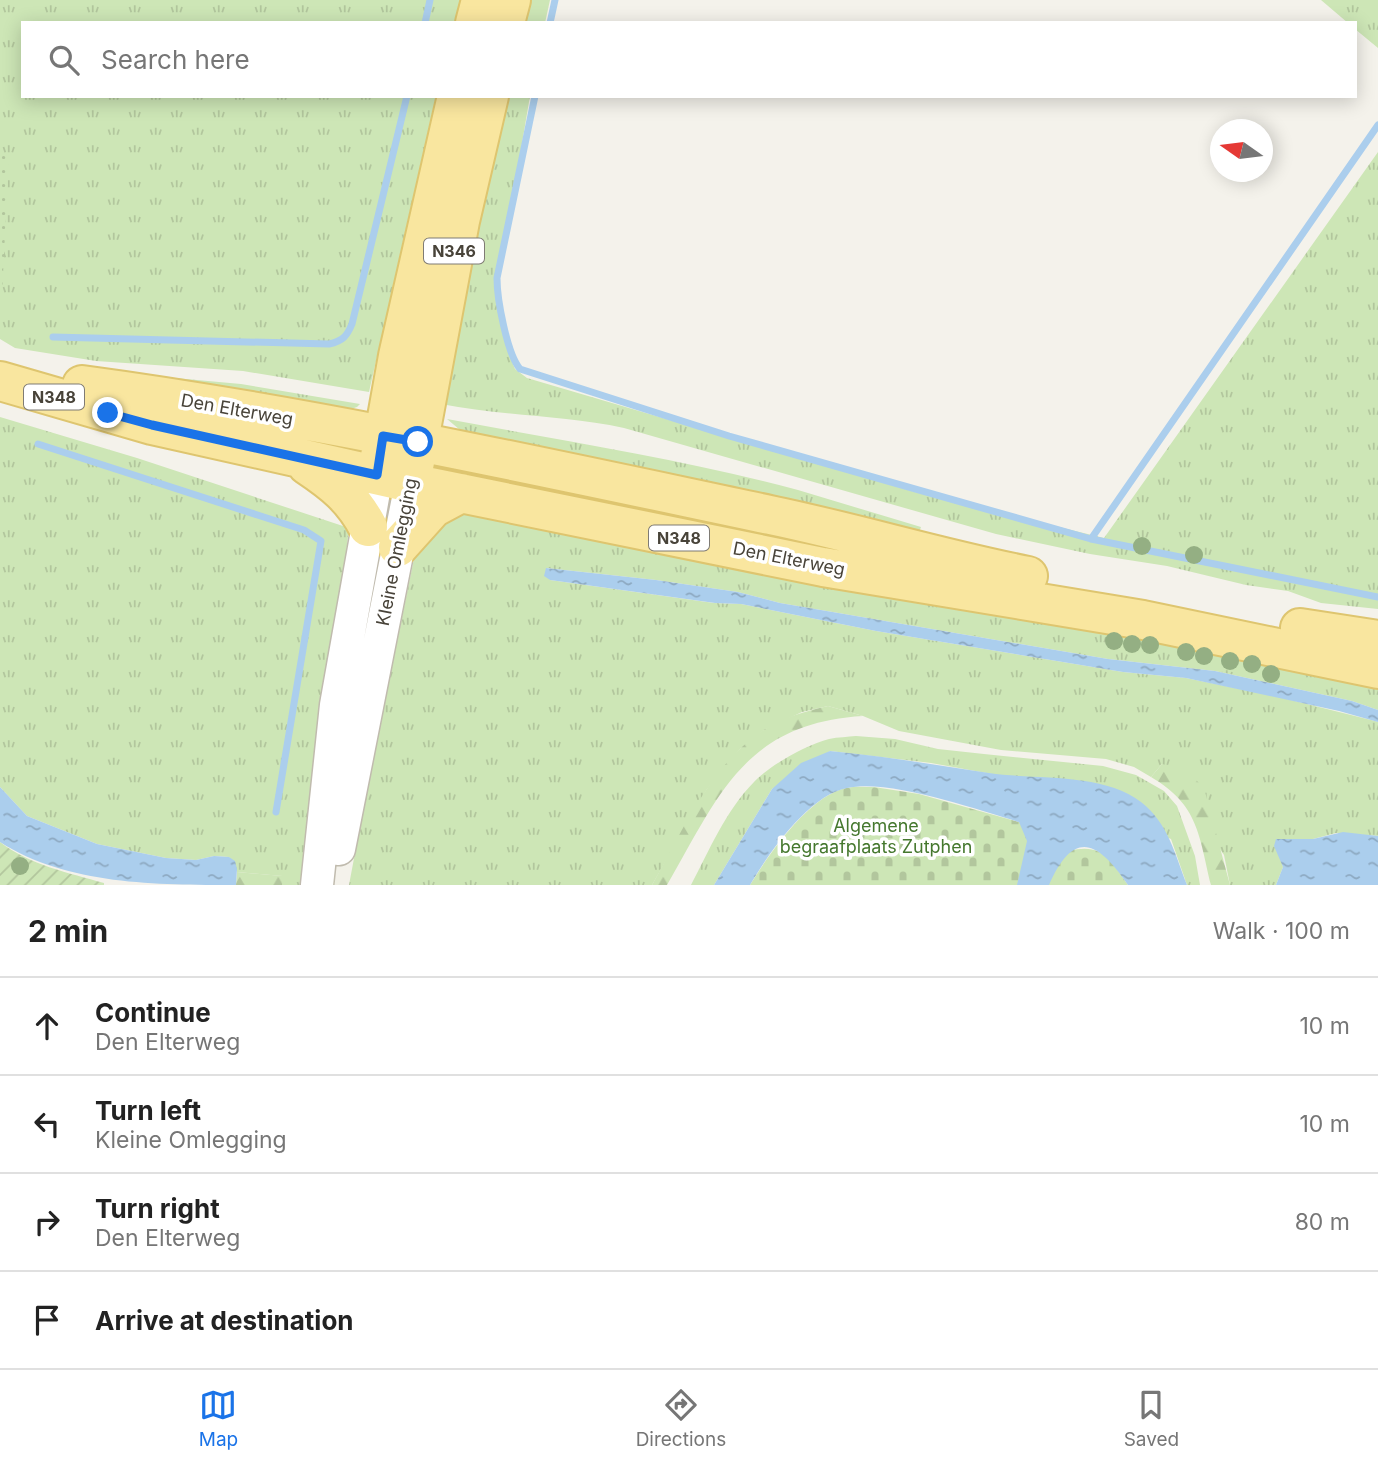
<!DOCTYPE html>
<meta charset="utf-8">
<style>
:root{--surface:#fff;--page:#f2f2f2;--text:#222;--muted:#767676;--line:#e0e0e0;--accent:#1a73e8}
body{margin:0;font-family:Inter,sans-serif;background:var(--page);color:var(--text)}
.compass{position:absolute;left:1210px;top:119px;width:63px;height:63px;border-radius:50%;background:var(--surface);box-shadow:0 4px 18px #0003;rotate:284deg}
.stop{position:absolute;width:21px;height:21px;margin:-16px;border:5px solid #1a73e8;border-radius:50%;background:#fff}
.stop.end{background:#1a73e8;border-color:#fff;box-shadow:0 2px 7px #0008}
.list{margin:0;padding:0;list-style:none}
h2{display:flex;justify-content:space-between;align-items:center;height:91px;margin:0;padding:0 28px;font-size:30px}
h2 small{font-size:23px;font-weight:400;color:var(--muted)}
.list li{display:grid;grid-template-columns:46px 1fr auto;gap:21px;align-items:center;box-sizing:border-box;height:98px;padding:0 28px;border-top:2px solid var(--line)}
.list b{display:block;font-size:26px;white-space:nowrap}
.list p{margin:0;font-size:23px;white-space:nowrap;color:var(--muted)}
.list em{font-size:23px;font-style:normal;color:var(--muted)}
.icon{flex:none;width:38px;height:38px;fill:none;stroke:currentColor;stroke-width:2;stroke-linecap:round;stroke-linejoin:round}
.map{position:relative;flex:none;width:1378px;height:885px;overflow:hidden}
.search{position:absolute;background:var(--surface);box-shadow:0 4px 18px #0003;left:21px;right:21px;top:21px;height:77px;display:flex;align-items:center;gap:18px;box-sizing:border-box;padding:0 24px;border-radius:0px;color:var(--muted);font-size:26px}
.sheet{height:483px;background:var(--surface)}
nav{display:flex;justify-content:space-around;align-items:center;box-sizing:border-box;height:98px;border-top:2px solid var(--line);background:var(--surface);font-size:19px;color:var(--muted)}
nav a{display:grid;justify-items:center;gap:4px}
nav .on{color:var(--accent)}
.map>svg:first-child{display:block}
</style>
<div class="map">
<svg width="1378" height="885" viewBox="0 0 1378 885">
<defs>
<pattern id="grass-tufts" width="24" height="20" patternUnits="userSpaceOnUse" patternTransform="scale(1.75)"><rect width="24" height="20" fill="#cde6b6"/><path d="M3 7l-1-3M5 7V3M7 7l1-3M15 17l-1-3M17 17v-4M19 17l1-3" fill="none" stroke="#b2c69d"/></pattern>
<pattern id="forest-firs" width="22" height="20" patternUnits="userSpaceOnUse" patternTransform="scale(1.75)"><rect width="22" height="20" fill="#cde6b6"/><path d="M5 1l3.5 6h-7zM16 11l3.5 6h-7z" fill="#b2c69d"/></pattern>
<pattern id="cemetery-stones" width="16" height="16" patternUnits="userSpaceOnUse" patternTransform="scale(1.75)"><rect width="16" height="16" fill="#cde6b6"/><path d="M2 7V4a2 2 0 0 1 4 0v3zM10 15v-3a2 2 0 0 1 4 0v3z" fill="#b2c69d"/></pattern>
<pattern id="park-dots" width="8" height="8" patternUnits="userSpaceOnUse" patternTransform="scale(1.75)"><rect width="8" height="8" fill="#cde6b6"/><path d="M2 2h.1M6 6h.1" fill="none" stroke="#b2c69d" stroke-width="1.8" stroke-linecap="round"/></pattern>
<pattern id="garden-furrows" width="10" height="10" patternUnits="userSpaceOnUse" patternTransform="scale(1.75)"><rect width="10" height="10" fill="#cde6b6"/><path d="M-1 1l2-2M0 10L10 0M9 11l2-2" fill="none" stroke="#b2c69d"/></pattern>
<pattern id="water-ripples" width="26" height="14" patternUnits="userSpaceOnUse" patternTransform="scale(1.75)"><rect width="26" height="14" fill="#abceed"/><path d="M2 4q2-2 4 0t4 0M15 11q2-2 4 0t4 0" fill="none" stroke="#8da9c1"/></pattern>
</defs>
<rect width="100%" height="100%" fill="#f4f2eb"/>
<path fill="url(#grass-tufts)" d="M0 0H464L457 23H23V96H436L369 392 243 371 96 361 15 348 0 339Z
M514 0H550L545 23H509Z
M1321 0H1378V48L1355 29V23H1348Z
M493 96H530L498 285 511 359 515 369 527 378 915 492 1104 538 1378 152V609L1321 603 1288 591 1246 585 1167 566 1090 554 996 534 624 428C563 415 501 416 441 404Z
M175 378 241 384 360 404 357 407 328 417 93 380Z
M0 417 137 458 349 528 307 885H282V876L237 872 229 857 214 856 196 860 166 858 97 844 27 816 0 787Z
M447 419C564 441 683 459 798 490 839 502 880 515 921 527L918 535 466 435Z
M456 509 917 591 1378 688V710L1352 701 1215 671 1108 659 780 603 738 592 656 580 546 568 550 580 714 603 741 604 876 631 1123 672 1186 678 1279 697 1375 721 1378 722V836L1336 833 1313 839H1276L1283 867 1276 885H1230L1224 855 1162 764 1151 777 1134 767 1106 759 1001 750 899 731 863 716 828 706 802 712 764 730 740 749 707 789 652 885H349L370 773 417 544Z
M856 736 895 739 938 749 984 754 1103 766 1136 775 1164 791 1177 806 1195 856 1200 885H1187L1171 839 992 774 931 763 830 751 772 789 714 885H691C709 851 726 810 754 782 770 765 806 745 829 739 838 737 848 737 856 736Z"/>
<path fill="url(#forest-firs)" d="M828 706 863 716C745 723 719 795 667 885H652C682 832 710 766 762 731 781 718 806 711 828 706Z
M1162 764 1188 772 1204 788 1230 885H1211C1199 836 1199 805 1151 777Z
M237 872 283 876 282 885H236Z"/>
<path fill="url(#cemetery-stones)" d="M874 787 919 794 1019 822 1069 851C1102 842 1111 860 1128 885H750C769 854 809 796 846 788 855 786 865 787 874 787Z"/>
<path fill="url(#park-dots)" d="M0 150 9 157 2 294H0Z"/>
<path fill="url(#garden-furrows)" d="M0 842C30 865 69 873 104 883V885H0Z"/>
<path fill="url(#water-ripples)" d="M546 568 656 580 738 592 780 603 1108 659 1215 671 1352 701 1378 710V722L1339 711 1186 678 1123 672 876 631 741 604 715 603 550 580 544 576Z
M830 751C884 756 936 765 989 773 1036 780 1103 772 1141 802 1168 823 1175 854 1187 885H1128C1098 841 1074 828 1049 885H1017L1027 841 1019 822C974 809 891 779 847 788 809 795 768 854 750 885H714L772 789 801 763Z
M0 787 27 816 97 844 166 858 196 860 214 856 229 857 235 861 237 869 236 885C157 885 67 885 0 842Z
M1343 832 1378 836V885H1276L1283 867 1274 846 1276 839H1313Z"/>
<g fill="none" stroke-linecap="round" stroke-linejoin="round">
<path stroke="#abceed" stroke-width="7" d="M425 23 430 0
M550 23 555 0
M535 96 497 278C497 299 507 354 520 369L729 436 1091 539 1378 597
M53 337 329 344C343 341 347 336 352 324L407 96
M38 444 304 530 321 541 276 812
M1091 539 1378 125"/>
<defs>
<path id="minor" d="M339 849 411 483
M317 885 336 705 377 475"/>
<path id="major" d="M475 23 481 0
M505 23 511 0
M0 381 152 425 411 483 823 567 1143 620 1378 669
M82 385C313 416 542 467 770 515 857 533 941 559 1028 576
M379 462 398 356 457 96
M307 465C334 483 353 498 368 527
M414 467 460 221 489 96
M398 547 433 508 461 493
M1300 628 1378 640"/>
</defs>
<use href="#minor" stroke="#c0bbae" stroke-width="35"/>
<use href="#major" stroke="#dec56f" stroke-width="42"/>
<use href="#minor" stroke="#fff" stroke-width="32"/>
<use href="#major" stroke="#f9e69f" stroke-width="38"/>
</g>
<g fill="#94af83">
<circle cx="1142" cy="546" r="9"/>
<circle cx="1194" cy="555" r="9"/>
<circle cx="1114" cy="641" r="9"/>
<circle cx="1132" cy="644" r="9"/>
<circle cx="1150" cy="645" r="9"/>
<circle cx="1186" cy="652" r="9"/>
<circle cx="1204" cy="656" r="9"/>
<circle cx="1230" cy="661" r="9"/>
<circle cx="1252" cy="664" r="9"/>
<circle cx="1271" cy="674" r="9"/>
<circle cx="20" cy="866" r="9"/>
</g>
<g fill="none" stroke-linecap="round" stroke-linejoin="round">
<path stroke="#1a73e8" stroke-width="9" d="M108 413 152 425 377 475 383 436 418 442"/>
</g>
<g text-anchor="middle" stroke-width="7" stroke-linejoin="round" paint-order="stroke">
<g fill="#fff" stroke="#7f7b74" stroke-width="2">
<rect x="424" y="238.5" width="60" height="25" rx="5"/>
<rect x="24" y="384.5" width="60" height="25" rx="5"/>
<rect x="649" y="525.5" width="60" height="25" rx="5"/>
</g>
<g font-size="16" font-weight="bold" fill="#484339">
<text x="454" y="257">N346</text>
<text x="54" y="403">N348</text>
<text x="679" y="544">N348</text>
</g>
<g font-size="18" fill="#484339" stroke="#fff">
<text transform="translate(237 410) rotate(10)" y="6">Den Elterweg</text>
<text transform="translate(397 552) rotate(-79)" y="6">Kleine Omlegging</text>
<text transform="translate(789 559) rotate(11)" y="6">Den Elterweg</text>
</g>
<g font-size="18" fill="#45782e" stroke="#fff">
<text x="876" y="832">Algemene<tspan x="876" dy="21">begraafplaats Zutphen</tspan></text>
</g>
</g>
</svg>
<svg class="compass" viewBox="-18 -18 36 36"><path d="M0-13l5 13h-10z" fill="#e53935"/><path d="M0 13l5-13h-10z" fill="#767676"/></svg>
<div class="stop" style="left:418px;top:442px"></div>
<div class="stop end" style="left:108px;top:413px"></div>
<div class="search"><svg class="icon" aria-label="search" viewBox="0 0 24 24"><circle cx="10" cy="10" r="6"/><path d="M15 15l6 6"/></svg>Search here</div>
</div>
<section class="sheet">
<h2>2 min<small>Walk · 100 m</small></h2>
<ul class="list">
<li><svg class="icon" aria-label="ahead" viewBox="0 0 24 24"><path d="M12 20V5M6 11l6-6 6 6"/></svg><div><b>Continue</b><p>Den Elterweg</p></div><em>10 m</em></li>
<li><svg class="icon" aria-label="left" viewBox="0 0 24 24"><path d="M17 20v-9H6M10 6l-5 5 5 5"/></svg><div><b>Turn left</b><p>Kleine Omlegging</p></div><em>10 m</em></li>
<li><svg class="icon" aria-label="right" viewBox="0 0 24 24"><path d="M7 20v-9h11M14 6l5 5-5 5"/></svg><div><b>Turn right</b><p>Den Elterweg</p></div><em>80 m</em></li>
<li><svg class="icon" aria-label="arrive" viewBox="0 0 24 24"><path d="M6 21V4h12l-3 4 3 4H6"/></svg><div><b>Arrive at destination</b></div></li>
</ul>
</section>
<nav>
<a class="on"><svg class="icon" aria-label="map" viewBox="0 0 24 24"><path d="M3 6l6-2 6 2 6-2v14l-6 2-6-2-6 2zM9 4v14M15 6v14"/></svg>Map</a>
<a><svg class="icon" aria-label="directions" viewBox="0 0 24 24"><path d="M12 3l9 9-9 9-9-9zM9 14v-3h6M13 9l2 2-2 2"/></svg>Directions</a>
<a><svg class="icon" aria-label="saved" viewBox="0 0 24 24"><path d="M7 4h10v16l-5-4-5 4z"/></svg>Saved</a>
</nav>
